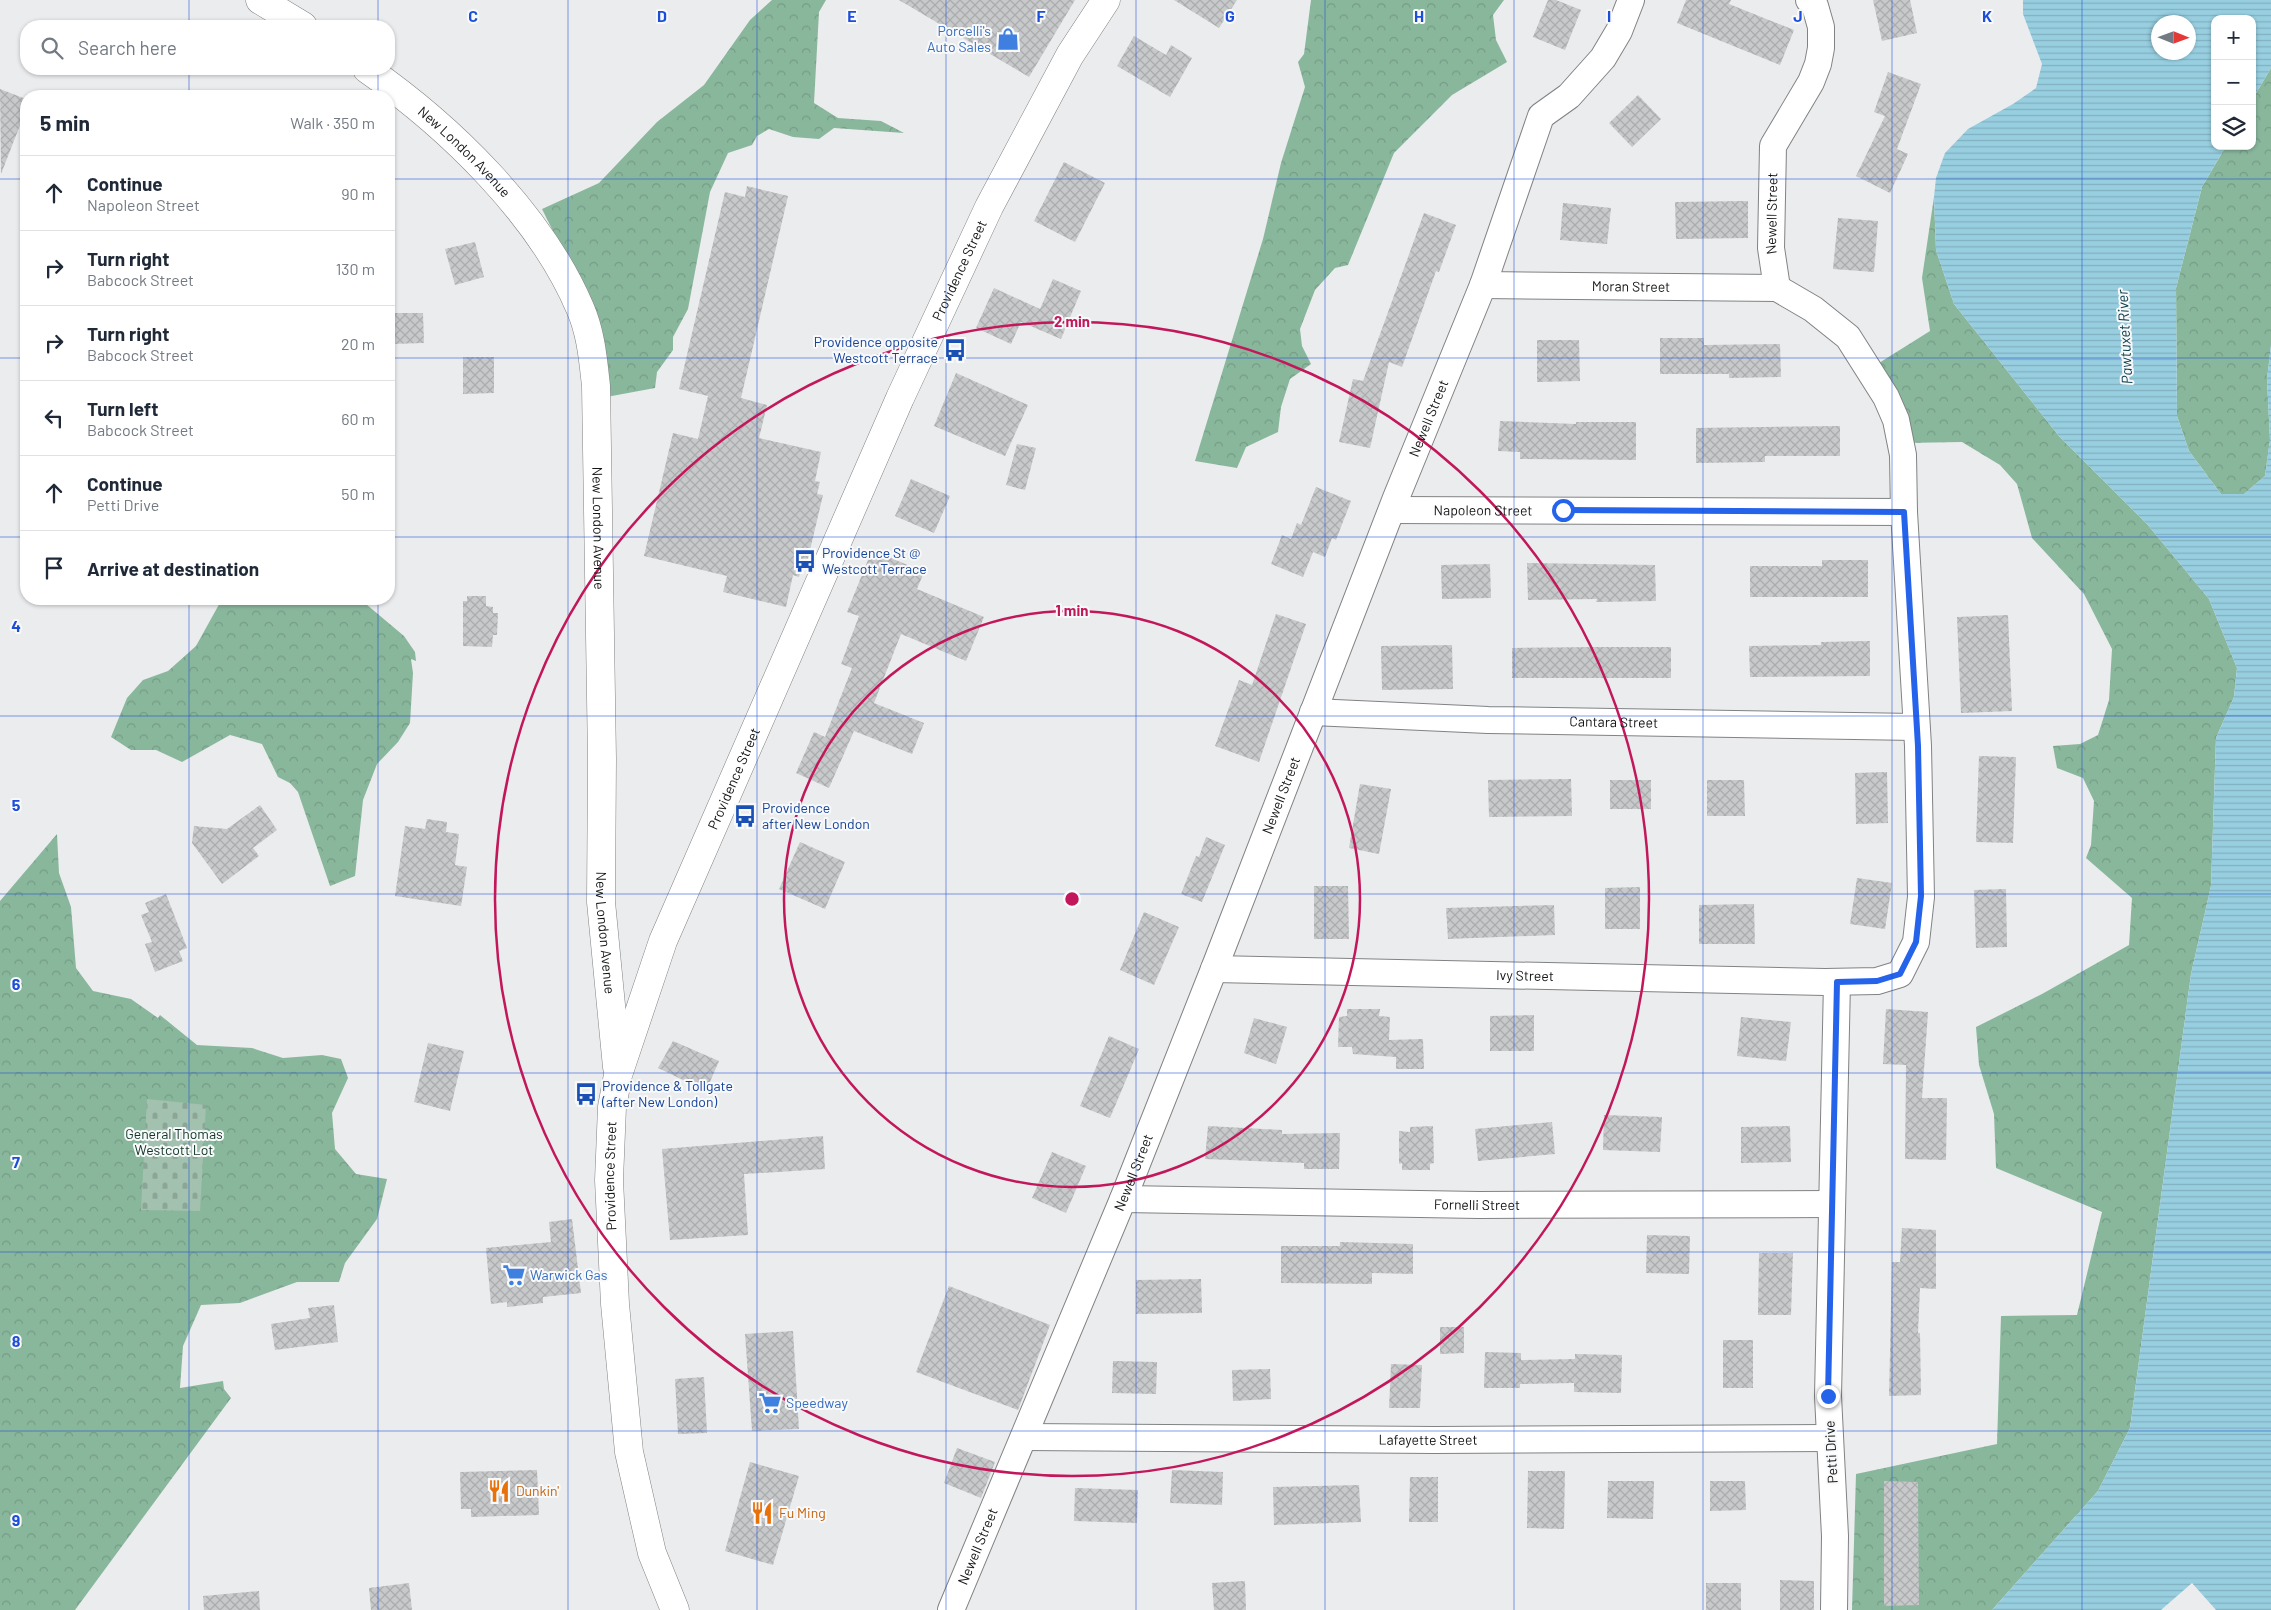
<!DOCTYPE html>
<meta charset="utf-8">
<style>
:root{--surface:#fff;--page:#f6f6f7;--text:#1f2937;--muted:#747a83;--line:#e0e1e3}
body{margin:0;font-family:Barlow,sans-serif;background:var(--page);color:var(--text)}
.controls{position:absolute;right:15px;top:15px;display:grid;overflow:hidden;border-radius:10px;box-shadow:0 1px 4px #0004}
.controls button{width:45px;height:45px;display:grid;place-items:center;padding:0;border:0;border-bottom:1px solid var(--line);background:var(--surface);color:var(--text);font:25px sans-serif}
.compass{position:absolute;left:2151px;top:15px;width:45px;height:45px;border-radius:50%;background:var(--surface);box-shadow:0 1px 4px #0004;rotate:91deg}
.stop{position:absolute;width:15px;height:15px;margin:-11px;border:4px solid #2563eb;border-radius:50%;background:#fff}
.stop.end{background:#2563eb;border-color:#fff;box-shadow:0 1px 5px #0008}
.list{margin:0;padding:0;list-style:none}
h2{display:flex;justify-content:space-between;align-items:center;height:65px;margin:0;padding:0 20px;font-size:21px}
h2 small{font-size:16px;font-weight:400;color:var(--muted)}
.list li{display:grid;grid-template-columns:32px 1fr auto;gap:15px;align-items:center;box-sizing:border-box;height:75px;padding:0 20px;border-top:1px solid var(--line)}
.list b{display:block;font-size:19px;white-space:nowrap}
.list p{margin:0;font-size:16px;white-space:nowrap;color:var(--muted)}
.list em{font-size:16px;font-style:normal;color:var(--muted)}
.icon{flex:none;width:28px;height:28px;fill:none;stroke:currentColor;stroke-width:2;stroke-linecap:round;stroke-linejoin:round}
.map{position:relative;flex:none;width:2271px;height:1610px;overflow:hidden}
.search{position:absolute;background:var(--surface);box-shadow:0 1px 4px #0004;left:20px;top:20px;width:375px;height:55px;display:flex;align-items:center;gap:12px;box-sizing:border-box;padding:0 18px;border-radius:20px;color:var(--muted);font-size:19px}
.panel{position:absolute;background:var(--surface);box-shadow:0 1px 4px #0004;left:20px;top:90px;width:375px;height:515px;border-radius:20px}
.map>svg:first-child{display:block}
</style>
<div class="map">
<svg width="2271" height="1610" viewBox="0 0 2271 1610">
<defs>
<pattern id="forest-crowns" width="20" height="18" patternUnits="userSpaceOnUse" patternTransform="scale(1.25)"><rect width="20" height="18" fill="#89b79c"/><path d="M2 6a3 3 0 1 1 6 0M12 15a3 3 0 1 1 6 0" fill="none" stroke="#759c86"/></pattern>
<pattern id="cemetery-stones" width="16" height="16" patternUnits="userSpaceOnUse" patternTransform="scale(1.25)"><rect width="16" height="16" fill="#a3c1af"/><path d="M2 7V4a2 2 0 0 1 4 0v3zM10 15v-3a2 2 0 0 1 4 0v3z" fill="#8ba596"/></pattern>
<pattern id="water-rules" width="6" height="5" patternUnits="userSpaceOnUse" patternTransform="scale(1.25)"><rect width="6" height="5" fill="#97cee0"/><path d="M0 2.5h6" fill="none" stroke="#81b0bf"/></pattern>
<pattern id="building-cross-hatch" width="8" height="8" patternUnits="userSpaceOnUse" patternTransform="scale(1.25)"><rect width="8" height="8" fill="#c8c9cb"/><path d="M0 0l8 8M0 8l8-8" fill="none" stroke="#abacad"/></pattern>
</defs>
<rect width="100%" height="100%" fill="#ebecee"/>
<path fill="url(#forest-crowns)" d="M772 0H826L819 12 814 103 838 118 881 121 904 133 834 128 819 139 793 137 769 129 757 136 752 145 728 153 710 192 688 309 673 337V350L657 372 655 388 601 398 563 251 542 209 599 183 657 122 704 85 750 20Z
M1311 0H1504L1493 15 1496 40 1507 62 1452 95 1394 153 1348 265 1335 268 1315 290 1300 329 1302 346 1311 364 1290 379 1281 407 1278 432 1246 447 1237 468 1195 461 1263 239 1281 163 1305 87 1298 62 1304 54Z
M2271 68V345L2267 379 2270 440 2265 476 2244 494H2221L2189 451 2177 416 2176 288 2202 187 2226 146H2252V100Z
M1934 197 1936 250 1954 304 2059 436 2147 524 2209 599 2237 668 2234 697 2216 738 2211 886 2191 974 2130 1428 2098 1491 1992 1610H1852L1856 1474 1997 1444 2001 1316 2077 1315 2102 1212 1996 1168 1994 1114 1979 1065 1976 1027 2042 994 2129 945 2132 898 2086 858 2091 845 2094 801 2083 778 2057 768 2053 746 2080 744 2098 735 2109 700 2112 649 2084 594 2032 538 2017 484 2000 465 1962 442 1905 443 1871 368 1930 331 1922 278Z
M222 599H360L404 636 415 652 416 661 411 659 413 673 410 723 398 742 377 764 363 800 355 876 330 886 298 792 290 783 278 777 262 744 230 735 182 762 156 750H131L111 737 127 698 143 680 168 671 196 646Z
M57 834 59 873 71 907 76 968 93 991 131 999 158 1018 160 1015 197 1045 252 1048 283 1058 322 1055 341 1059 348 1078 332 1113 335 1149 356 1174 387 1179 377 1219 345 1263 339 1282H297L240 1303 201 1305 183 1346 180 1388 223 1381 224 1389 231 1398 75 1610H0V901Z"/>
<path fill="url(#cemetery-stones)" d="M147 1099 206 1105 200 1211 141 1210Z"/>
<path fill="url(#water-rules)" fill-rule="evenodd" d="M2023 0H2271V68L2252 100V19H2215V146H2226L2202 187 2176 288 2177 416 2189 451 2221 494H2244L2265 476 2270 440 2267 379 2271 345V1610H2216L2192 1583 2161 1610H1992L2098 1491 2130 1428 2191 974 2211 886 2216 738 2234 697 2237 668 2209 599 2147 524 2059 436 1954 304 1936 250 1934 197 1936 178 1945 153 1968 129 2013 104 2036 88 2042 64 2023 14ZM2158 22H2188V52H2158Z"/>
<path fill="url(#building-cross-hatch)" d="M899 0H1075L1029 77Z
M1174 0H1237L1219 28Z
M1548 0H1556L1581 10 1565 50 1533 37Z
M1686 0H1731L1729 4 1794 30 1780 65 1677 23Z
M1873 0H1910L1917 33 1882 41Z
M1134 36 1166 55 1171 45 1192 58 1170 97 1117 66Z
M1888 72 1921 84 1897 149 1908 154 1890 193 1856 176 1885 116 1874 112Z
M0 89 26 99V110L1 174Z
M1638 95 1661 119 1632 147 1609 123Z
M1064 162 1105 183 1075 242 1034 221Z
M747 186 788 196 741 398 767 405 759 438 821 452 815 481 820 482 817 494 823 495 806 567 802 566 799 577 793 575 786 607 723 592 727 576 644 556 673 433 698 439 708 396 679 389 725 192 745 197Z
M1748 201V238L1676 239 1675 202Z
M1563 203 1611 208 1607 244 1560 240Z
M1424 213 1456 225 1439 272 1436 271 1402 367 1389 362 1370 448 1339 442 1353 379 1363 381Z
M1838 218 1878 221 1874 272 1833 269Z
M475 242 484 277 455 285 445 249Z
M1053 279 1081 291 1061 339 1021 322 1011 344 976 328 994 288 1040 309Z
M392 313H423L424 343 392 344Z
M1660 338H1704V345L1780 344 1781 377 1729 378V374H1660Z
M1537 340H1579L1580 381 1537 382Z
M463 357H494V393L463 394Z
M956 373 1028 405 1005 456 934 426Z
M1500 421 1576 424V422H1636V460L1520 459V452L1498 451Z
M1840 426V456H1765V462L1696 463V428Z
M1017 444 1036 448 1025 490 1006 485Z
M911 479 950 496 934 533 895 516Z
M1316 487 1351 501 1336 540 1332 538 1325 557 1313 552 1303 577 1271 564 1282 535 1291 539 1297 523 1301 525Z
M872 550 924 572 917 589 984 617 966 661 901 634 874 703 924 723 912 754 854 731 829 788 796 773 814 732 825 737 852 668 841 664 859 616 847 612Z
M1822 560H1868V597H1750V566H1822Z
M1527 563 1655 565 1656 601 1596 602 1597 599 1528 600Z
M1490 564 1491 598 1442 599 1441 565Z
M467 596H486V606L493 607V613H498L497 635H493L492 647 463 646V601H467Z
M1276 614 1306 624 1259 762 1215 746 1239 680 1252 685Z
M2008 615 2012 711 1961 713 1957 617Z
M1870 641V676L1750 677 1749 646 1821 645V642Z
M1452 645 1453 689 1382 690 1381 646Z
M1595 647H1671V678H1512V648Z
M1979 756 2016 757 2013 843 1976 842Z
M1887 772 1888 823 1856 824 1855 773Z
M1571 779 1572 816 1489 817 1488 780Z
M1610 780H1651V809H1610Z
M1707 780H1744L1745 816H1707Z
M1360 784 1391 789 1379 854 1349 848Z
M260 805 277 830 253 848 259 856 222 884 192 843 194 826 227 829Z
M427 819 447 822 446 832 459 834 455 865 467 867 461 906 395 896 405 826 425 829Z
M1206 837 1225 845 1202 902 1181 894 1196 856 1199 857Z
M800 842 845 862 825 909 779 889Z
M1857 878 1892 883 1885 929 1850 924Z
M1314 886H1348L1349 939H1314Z
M1640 887V929H1605V888Z
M2006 889 2007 947 1976 948 1974 890Z
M166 894 187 948 179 951 183 961 155 972 145 944 152 942 141 915 149 912 145 903Z
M1754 904 1755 944H1699V905Z
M1554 905 1555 935 1448 939 1446 908Z
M1144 912 1179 927 1154 985 1120 970Z
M1347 1009H1380L1379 1016 1390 1017 1389 1040 1423 1039 1424 1069H1396V1057L1353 1054 1352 1047H1338L1339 1017 1347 1016Z
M1886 1009 1928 1012 1922 1098H1947L1946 1160 1905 1159 1906 1065 1883 1064Z
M1534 1015V1051H1490V1016Z
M1741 1017 1791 1022 1786 1061 1737 1056Z
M1254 1018 1287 1027 1276 1064 1244 1053Z
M1109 1036 1139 1049 1110 1118 1080 1106Z
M673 1041 719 1061 706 1091 658 1068Z
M428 1043 464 1051 450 1111 414 1102Z
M1604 1115 1662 1117 1660 1152 1603 1150Z
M1552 1122 1555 1154 1478 1161 1475 1129Z
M1208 1126 1282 1130V1134L1340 1133 1339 1169H1304V1163L1205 1159Z
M1433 1126 1434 1163 1430 1164V1170H1402V1163L1399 1164V1131L1410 1132V1127Z
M1790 1126 1791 1162 1741 1163V1127Z
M823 1136 825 1169 744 1174 748 1235 670 1240 662 1149Z
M1052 1152 1086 1166 1066 1213 1032 1198Z
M572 1219 581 1293 543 1297V1303L507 1307V1302L491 1304 486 1248 551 1242 549 1222Z
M1902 1228 1936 1230V1289L1920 1288 1918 1333H1920L1921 1395 1889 1396 1892 1262H1900Z
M1647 1235 1690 1236 1689 1274 1646 1273Z
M1340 1242 1413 1244V1274L1372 1273V1284L1281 1283V1246H1340Z
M1759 1253H1793L1791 1315H1758Z
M1201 1279 1202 1313 1136 1314V1280Z
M949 1286 1050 1325 1018 1410 916 1372Z
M334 1305 338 1342 275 1350 271 1324 310 1318 308 1308Z
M1440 1327H1464V1353L1440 1354Z
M793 1331 799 1429 752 1431 745 1334Z
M1723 1340H1753V1388H1723Z
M1485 1352 1521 1353V1360L1575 1359V1354L1622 1355 1621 1393 1574 1392V1383L1520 1384V1388H1484Z
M1113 1361 1157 1362 1156 1394 1112 1393Z
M1391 1364 1422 1365 1420 1408H1389Z
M1270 1369 1271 1399 1233 1401 1232 1370Z
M704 1377 707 1433 678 1434 675 1379Z
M957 1448 995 1462 981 1498 944 1483Z
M750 1462 799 1476 773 1565 725 1551Z
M537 1470 539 1515 471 1517V1509H461L460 1472Z
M1172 1470 1223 1472 1222 1505 1170 1503Z
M1528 1471H1565L1564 1529 1527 1528Z
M1410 1477H1438V1522H1409Z
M1608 1481H1654L1653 1519 1607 1518Z
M1710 1481H1745L1746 1510 1710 1511Z
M1884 1481 1918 1482 1919 1605 1884 1606Z
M1359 1485 1361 1522 1274 1525 1273 1487Z
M1075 1488 1138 1490 1137 1523 1074 1521Z
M1780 1580 1814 1581V1610H1780Z
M1245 1581 1246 1610H1214L1212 1583Z
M409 1583 412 1610H371L369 1588Z
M1706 1583H1741V1610H1706Z
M259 1591 260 1610H204L203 1596Z"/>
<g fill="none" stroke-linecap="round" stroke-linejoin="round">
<defs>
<g id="minor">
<path id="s1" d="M1483 285 1777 288"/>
<path id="s2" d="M1392 510 1904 512"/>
<path id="s3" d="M1313 712 1488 720 1915 727"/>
<path id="s4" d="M1214 969 1825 982 1877 981 1900 974 1916 942 1921 897 1918 746 1904 512 1903 455 1896 420 1886 397 1848 337 1813 309 1777 288 1771 248 1773 146 1811 82 1818 64 1821 48V27L1815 6 1809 0"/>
<path id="s5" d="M1123 1199 1479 1205 1831 1204"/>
<path id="s6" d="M1024 1437 1434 1440 1830 1438"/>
<path id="s7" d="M951 1610 1123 1199 1214 969 1396 498 1483 285 1541 116 1569 96 1603 58 1619 31 1631 0"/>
<path d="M1834 1610 1835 1536 1828 1396 1837 982"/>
</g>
<g id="secondary">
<path d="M260 0 303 26"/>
<path id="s8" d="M367 69C449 126 540 214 580 308 591 333 593 359 596 386L602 759 601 902 617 1067"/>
<path id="s9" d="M675 1610 652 1553 629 1452 615 1304 609 1180 612 1107 618 1075 663 941 900 398 989 207 1070 55 1106 0"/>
</g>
</defs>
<use href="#minor" stroke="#818284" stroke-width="28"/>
<use href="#secondary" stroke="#818284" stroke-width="29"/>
<use href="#minor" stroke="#fff" stroke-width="26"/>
<use href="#secondary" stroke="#fff" stroke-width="28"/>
</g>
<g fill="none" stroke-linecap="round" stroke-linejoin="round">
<path stroke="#2563eb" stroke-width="6" d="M1563 510 1904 512 1918 746 1921 896 1916 942 1900 974 1877 981 1837 982 1828 1396"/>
</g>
<path fill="none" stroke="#1d4ed8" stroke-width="1" stroke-opacity="0.55" d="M189 0V26M378 0V26M568 0V1610M757 0V1610M946 0V1610M1136 0V1610M1325 0V1610M1514 0V1610M1703 0V1610M1892 0V1610M2082 0V1610M189 69V96M378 69V96M0 179H26M389 179H2271M0 358H26M389 358H2271M0 537H26M389 537H2271M189 599V1610M378 599V1610M0 716H2271M0 894H2271M0 1073H2271M0 1252H2271M0 1431H2271"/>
<g fill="none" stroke="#c2185b" stroke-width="2.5">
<circle cx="1072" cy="899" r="288"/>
<circle cx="1072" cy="899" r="577"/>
</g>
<defs>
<symbol id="shop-bare" viewBox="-9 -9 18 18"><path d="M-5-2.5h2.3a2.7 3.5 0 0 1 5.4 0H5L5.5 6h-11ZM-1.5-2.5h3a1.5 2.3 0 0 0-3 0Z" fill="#3f7fe0" stroke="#f8f9fb" stroke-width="2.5" paint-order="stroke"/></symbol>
<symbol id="bus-bare" viewBox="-9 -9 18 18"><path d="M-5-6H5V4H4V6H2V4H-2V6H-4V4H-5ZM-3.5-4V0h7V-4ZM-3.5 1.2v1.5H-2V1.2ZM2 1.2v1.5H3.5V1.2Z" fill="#1a4fb4" stroke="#f8f9fb" stroke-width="2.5" paint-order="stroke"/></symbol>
<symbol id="supermarket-bare" viewBox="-9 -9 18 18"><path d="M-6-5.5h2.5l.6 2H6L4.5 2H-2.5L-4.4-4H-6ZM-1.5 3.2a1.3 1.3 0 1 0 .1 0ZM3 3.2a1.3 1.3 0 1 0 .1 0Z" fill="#3f7fe0" stroke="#f8f9fb" stroke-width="2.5" paint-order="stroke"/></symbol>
<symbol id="restaurant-bare" viewBox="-9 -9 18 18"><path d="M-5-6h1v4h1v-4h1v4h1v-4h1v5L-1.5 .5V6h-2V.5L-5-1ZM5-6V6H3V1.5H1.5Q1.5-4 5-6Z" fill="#e8710a" stroke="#f8f9fb" stroke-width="2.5" paint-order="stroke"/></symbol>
</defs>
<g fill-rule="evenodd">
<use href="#shop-bare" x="992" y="23" width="32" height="32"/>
<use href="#bus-bare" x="939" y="334" width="32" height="32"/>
<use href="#bus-bare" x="789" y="545" width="32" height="32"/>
<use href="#bus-bare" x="729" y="800" width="32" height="32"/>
<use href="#bus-bare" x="570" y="1078" width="32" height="32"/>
<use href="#supermarket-bare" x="498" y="1259" width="32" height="32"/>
<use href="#supermarket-bare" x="754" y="1387" width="32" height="32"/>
<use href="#restaurant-bare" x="483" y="1475" width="32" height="32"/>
<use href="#restaurant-bare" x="746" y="1497" width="32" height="32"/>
</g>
<g text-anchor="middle" stroke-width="4" stroke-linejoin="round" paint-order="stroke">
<g font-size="14" fill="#366cbe" stroke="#f8f9fb" text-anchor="start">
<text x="991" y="36" text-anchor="end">Porcelli's<tspan x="991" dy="16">Auto Sales</tspan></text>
<text x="530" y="1280">Warwick Gas</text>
<text x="786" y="1408">Speedway</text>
</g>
<g font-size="14" fill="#141515" stroke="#f8f9fb">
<text dy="5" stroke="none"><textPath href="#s8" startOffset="128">New London Avenue</textPath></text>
<text dy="5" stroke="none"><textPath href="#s4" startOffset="1504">Newell Street</textPath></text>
<text dy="5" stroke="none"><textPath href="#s9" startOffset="1418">Providence Street</textPath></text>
<text dy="5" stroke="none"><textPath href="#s1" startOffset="148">Moran Street</textPath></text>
<text dy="5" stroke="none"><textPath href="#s7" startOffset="1284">Newell Street</textPath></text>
<text dy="5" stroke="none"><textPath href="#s2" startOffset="91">Napoleon Street</textPath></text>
<text dy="5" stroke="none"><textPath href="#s8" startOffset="546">New London Avenue</textPath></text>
<text dy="5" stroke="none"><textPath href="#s3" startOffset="301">Cantara Street</textPath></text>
<text dy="5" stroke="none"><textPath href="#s9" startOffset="862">Providence Street</textPath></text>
<text dy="5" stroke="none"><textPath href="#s7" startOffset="879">Newell Street</textPath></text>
<text dy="5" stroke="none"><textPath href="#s8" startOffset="951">New London Avenue</textPath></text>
<text dy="5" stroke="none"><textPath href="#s4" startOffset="311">Ivy Street</textPath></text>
<text dy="5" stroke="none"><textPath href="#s7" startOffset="474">Newell Street</textPath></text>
<text dy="5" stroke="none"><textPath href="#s9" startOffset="442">Providence Street</textPath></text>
<text dy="5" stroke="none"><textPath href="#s5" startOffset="354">Fornelli Street</textPath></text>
<text dy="5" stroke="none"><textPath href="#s6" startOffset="404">Lafayette Street</textPath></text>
<text transform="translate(1831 1452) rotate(-93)" y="5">Petti Drive</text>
<text dy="5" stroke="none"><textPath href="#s7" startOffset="69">Newell Street</textPath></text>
</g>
<g font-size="14" fill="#164399" stroke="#f8f9fb" text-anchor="start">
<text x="938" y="347" text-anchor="end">Providence opposite<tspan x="938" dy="16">Westcott Terrace</tspan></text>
<text x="822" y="558">Providence St @<tspan x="822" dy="16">Westcott Terrace</tspan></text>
<text x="762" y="813">Providence<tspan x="762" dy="16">after New London</tspan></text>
<text x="602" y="1091">Providence &amp; Tollgate<tspan x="602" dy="16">(after New London)</tspan></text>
</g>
<g font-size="14" fill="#0f3523" stroke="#f8f9fb">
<text x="174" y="1139">General Thomas<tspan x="174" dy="16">Westcott Lot</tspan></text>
</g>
<g font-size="14" fill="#c56008" stroke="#f8f9fb" text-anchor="start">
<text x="516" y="1496">Dunkin'</text>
<text x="779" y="1518">Fu Ming</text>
</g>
<g font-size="15" font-style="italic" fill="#073b48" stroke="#f8f9fb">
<text transform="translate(2125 337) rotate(-93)" y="5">Pawtuxet River</text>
</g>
</g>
<g font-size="16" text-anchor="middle" font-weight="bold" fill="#1d4ed8" stroke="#f8f9fb" stroke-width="4" stroke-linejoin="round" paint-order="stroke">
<text x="473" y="22">C</text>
<text x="662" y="22">D</text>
<text x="852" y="22">E</text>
<text x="1041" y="22">F</text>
<text x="1230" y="22">G</text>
<text x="1419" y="22">H</text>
<text x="1609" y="22">I</text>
<text x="1798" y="22">J</text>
<text x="1987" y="22">K</text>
<text x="16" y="632">4</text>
<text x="16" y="811">5</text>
<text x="16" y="990">6</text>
<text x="16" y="1168">7</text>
<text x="16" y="1347">8</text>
<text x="16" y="1526">9</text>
</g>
<circle cx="1072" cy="899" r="8" fill="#c2185b" stroke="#f8f9fb" stroke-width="2.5"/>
<g font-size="15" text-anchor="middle" font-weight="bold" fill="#c2185b" stroke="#f8f9fb" stroke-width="4" stroke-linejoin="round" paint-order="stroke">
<text x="1072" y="327">2 min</text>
<text x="1072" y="616">1 min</text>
</g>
</svg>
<div class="controls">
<button>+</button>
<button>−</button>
<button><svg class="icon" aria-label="layers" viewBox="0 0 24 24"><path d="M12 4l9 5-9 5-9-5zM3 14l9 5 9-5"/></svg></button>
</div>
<svg class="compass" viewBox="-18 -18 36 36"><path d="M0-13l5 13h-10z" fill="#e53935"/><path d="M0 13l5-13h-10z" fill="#747a83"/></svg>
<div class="stop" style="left:1563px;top:510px"></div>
<div class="stop end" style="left:1828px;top:1396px"></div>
<div class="search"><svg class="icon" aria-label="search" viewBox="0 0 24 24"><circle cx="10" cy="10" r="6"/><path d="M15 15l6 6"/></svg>Search here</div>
<section class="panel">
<h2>5 min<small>Walk · 350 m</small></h2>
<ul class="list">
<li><svg class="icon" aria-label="ahead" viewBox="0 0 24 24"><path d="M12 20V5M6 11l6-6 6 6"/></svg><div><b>Continue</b><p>Napoleon Street</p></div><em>90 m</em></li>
<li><svg class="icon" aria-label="right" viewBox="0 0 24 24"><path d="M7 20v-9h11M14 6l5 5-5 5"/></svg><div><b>Turn right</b><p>Babcock Street</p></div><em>130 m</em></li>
<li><svg class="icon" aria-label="right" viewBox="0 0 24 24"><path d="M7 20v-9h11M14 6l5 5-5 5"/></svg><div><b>Turn right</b><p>Babcock Street</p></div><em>20 m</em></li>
<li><svg class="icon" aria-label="left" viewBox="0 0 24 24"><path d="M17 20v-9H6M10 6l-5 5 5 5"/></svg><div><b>Turn left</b><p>Babcock Street</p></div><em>60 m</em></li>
<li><svg class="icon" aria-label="ahead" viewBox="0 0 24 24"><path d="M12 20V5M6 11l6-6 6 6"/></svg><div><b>Continue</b><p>Petti Drive</p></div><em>50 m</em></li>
<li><svg class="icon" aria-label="arrive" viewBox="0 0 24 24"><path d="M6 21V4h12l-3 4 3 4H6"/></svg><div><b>Arrive at destination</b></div></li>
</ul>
</section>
</div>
